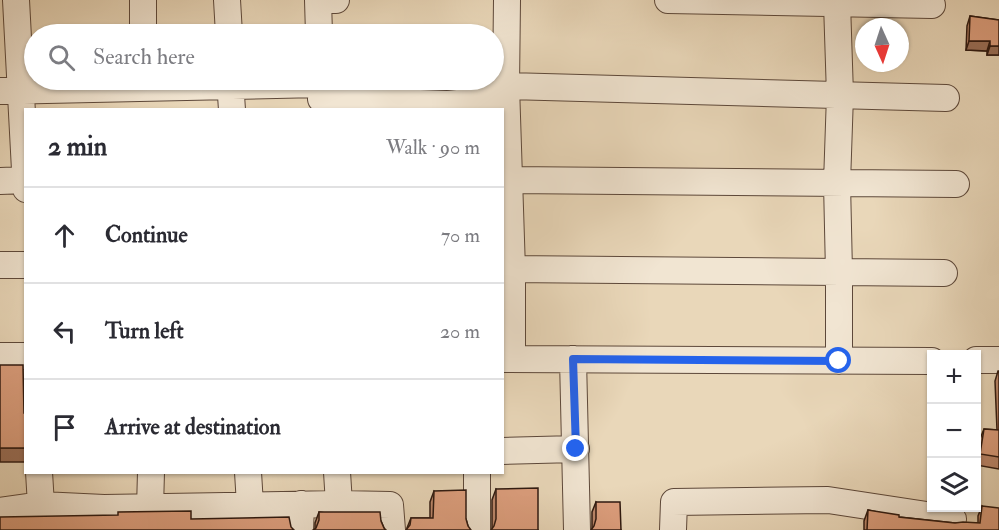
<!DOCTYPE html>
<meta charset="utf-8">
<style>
:root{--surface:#fff;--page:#f7f7f7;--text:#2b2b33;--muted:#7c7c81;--line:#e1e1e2}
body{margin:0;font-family:"IM FELL Double Pica",serif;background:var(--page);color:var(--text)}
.controls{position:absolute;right:18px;bottom:18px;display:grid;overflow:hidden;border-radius:0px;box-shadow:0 2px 4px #0004}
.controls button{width:54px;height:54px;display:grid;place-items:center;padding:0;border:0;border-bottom:2px solid var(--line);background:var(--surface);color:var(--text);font:30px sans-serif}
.compass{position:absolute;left:855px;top:18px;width:54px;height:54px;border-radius:50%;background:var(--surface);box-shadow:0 2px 4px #0004;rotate:177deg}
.stop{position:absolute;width:18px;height:18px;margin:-14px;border:4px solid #2563eb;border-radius:50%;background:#fff}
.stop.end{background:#2563eb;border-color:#fff;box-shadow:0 2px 6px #0008}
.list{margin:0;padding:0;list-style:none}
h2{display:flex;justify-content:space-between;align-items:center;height:78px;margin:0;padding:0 24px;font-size:26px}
h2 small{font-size:20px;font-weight:400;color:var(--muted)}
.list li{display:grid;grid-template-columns:39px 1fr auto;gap:18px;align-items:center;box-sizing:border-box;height:96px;padding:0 24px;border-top:2px solid var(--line)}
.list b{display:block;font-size:22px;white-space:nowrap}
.list em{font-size:20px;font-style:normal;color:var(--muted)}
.icon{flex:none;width:33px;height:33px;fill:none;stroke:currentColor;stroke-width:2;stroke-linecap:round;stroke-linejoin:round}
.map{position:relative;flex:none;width:999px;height:530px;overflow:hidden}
.search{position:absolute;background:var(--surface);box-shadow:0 2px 4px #0004;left:24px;top:24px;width:480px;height:66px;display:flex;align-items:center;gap:15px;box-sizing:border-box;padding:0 21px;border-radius:33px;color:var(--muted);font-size:22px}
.panel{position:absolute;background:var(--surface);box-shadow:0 2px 4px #0004;left:24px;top:108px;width:480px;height:366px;border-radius:0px}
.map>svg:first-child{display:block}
</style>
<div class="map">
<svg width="999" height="530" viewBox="0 0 999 530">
<rect width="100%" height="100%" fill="#e9d7b9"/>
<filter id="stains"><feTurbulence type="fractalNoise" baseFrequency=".00333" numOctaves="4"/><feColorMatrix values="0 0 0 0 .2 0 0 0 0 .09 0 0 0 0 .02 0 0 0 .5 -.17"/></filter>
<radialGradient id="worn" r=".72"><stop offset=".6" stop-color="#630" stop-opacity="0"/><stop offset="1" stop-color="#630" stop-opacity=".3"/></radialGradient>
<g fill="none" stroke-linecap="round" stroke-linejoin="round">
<defs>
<path id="minor" d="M16 0 26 189
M143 0V34
M227 0 229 34
M507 0 506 86 512 270V359
M668 0 932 5
M837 3 840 95 837 183 839 272V361
M319 34 318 0H336
M230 80 232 110
M0 91 320 84
M321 99 338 97 392 102 448 104 487 100 506 86 946 98
M510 180 956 184
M0 181 26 180
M0 265H26
M502 269 944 273
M0 356H26
M502 359 932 361
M573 359 577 530
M976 360H999
M502 451 576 449
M39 472 41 505
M248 472 250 505
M337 472 339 504
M477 472V530
M150 508 151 472
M0 511 41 505 104 508 339 504 390 505 392 530
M300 530 301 504
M673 530 674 502 828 500 953 519"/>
</defs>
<use href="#minor" stroke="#5d483a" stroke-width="28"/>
<use href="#minor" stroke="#f1e5d2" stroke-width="26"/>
</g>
<path fill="#bd886c" stroke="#2e1910" stroke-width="1.5" d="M970 16 999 20V55H987V51L966 50 967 26Z
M998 371H999V469L976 465 980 439 984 429 997 430 995 381Z
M496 489 538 530 492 528V500Z
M434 491 466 519 468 526 407 528 411 518H430V502Z
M596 502 621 530 592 529V512Z
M982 506 999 530H864V521L868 510 899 517 955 523H978V516Z
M319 512 381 521 384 528 315 529V523Z"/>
<path fill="#9a6f58" stroke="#2e1910" stroke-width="1.5" d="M969 41H990L987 51 966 50Z
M990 46H999V55H987Z
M0 448H26V462H0Z"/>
<path fill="#dc9e7d" stroke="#2e1910" stroke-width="1.5" d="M970 16 999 20V46H990V41H969Z
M0 365H23L24 413H26V448H0Z
M984 429 999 430V457L980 454Z
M538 488V530H491L494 526 496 519V489Z
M466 490V519L468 526 471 530H406L410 525 411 518H433L434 491Z
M596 502H620L621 530H591L594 526 596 519Z
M982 506 999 508V530H867L868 510 899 515V517L955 523 963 522 980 523Z
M191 511V519L289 517 291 527 294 530H0V517L118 515V512Z
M319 512H380L381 521 384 528 386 530H313L316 528 319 520Z"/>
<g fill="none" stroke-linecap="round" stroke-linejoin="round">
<path stroke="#2563eb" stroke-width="8" d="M576 449 573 359 839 361"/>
</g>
<rect width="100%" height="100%" filter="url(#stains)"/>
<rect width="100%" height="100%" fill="url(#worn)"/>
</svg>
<div class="controls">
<button>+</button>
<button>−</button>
<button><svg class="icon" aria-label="layers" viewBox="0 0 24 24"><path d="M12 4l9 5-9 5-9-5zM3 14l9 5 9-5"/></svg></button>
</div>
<svg class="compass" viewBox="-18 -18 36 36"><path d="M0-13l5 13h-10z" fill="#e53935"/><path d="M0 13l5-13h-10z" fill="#7c7c81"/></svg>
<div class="stop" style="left:839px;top:361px"></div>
<div class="stop end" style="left:576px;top:449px"></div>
<div class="search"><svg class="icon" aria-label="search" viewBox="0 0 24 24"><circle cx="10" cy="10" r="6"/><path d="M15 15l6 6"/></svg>Search here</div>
<section class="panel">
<h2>2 min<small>Walk · 90 m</small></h2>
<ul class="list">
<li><svg class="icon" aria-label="ahead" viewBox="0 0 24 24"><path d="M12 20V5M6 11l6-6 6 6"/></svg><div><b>Continue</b></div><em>70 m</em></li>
<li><svg class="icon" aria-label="left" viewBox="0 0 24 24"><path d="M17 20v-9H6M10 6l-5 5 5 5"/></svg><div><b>Turn left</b></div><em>20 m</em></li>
<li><svg class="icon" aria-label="arrive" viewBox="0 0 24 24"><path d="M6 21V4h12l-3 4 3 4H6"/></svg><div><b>Arrive at destination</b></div></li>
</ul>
</section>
</div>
